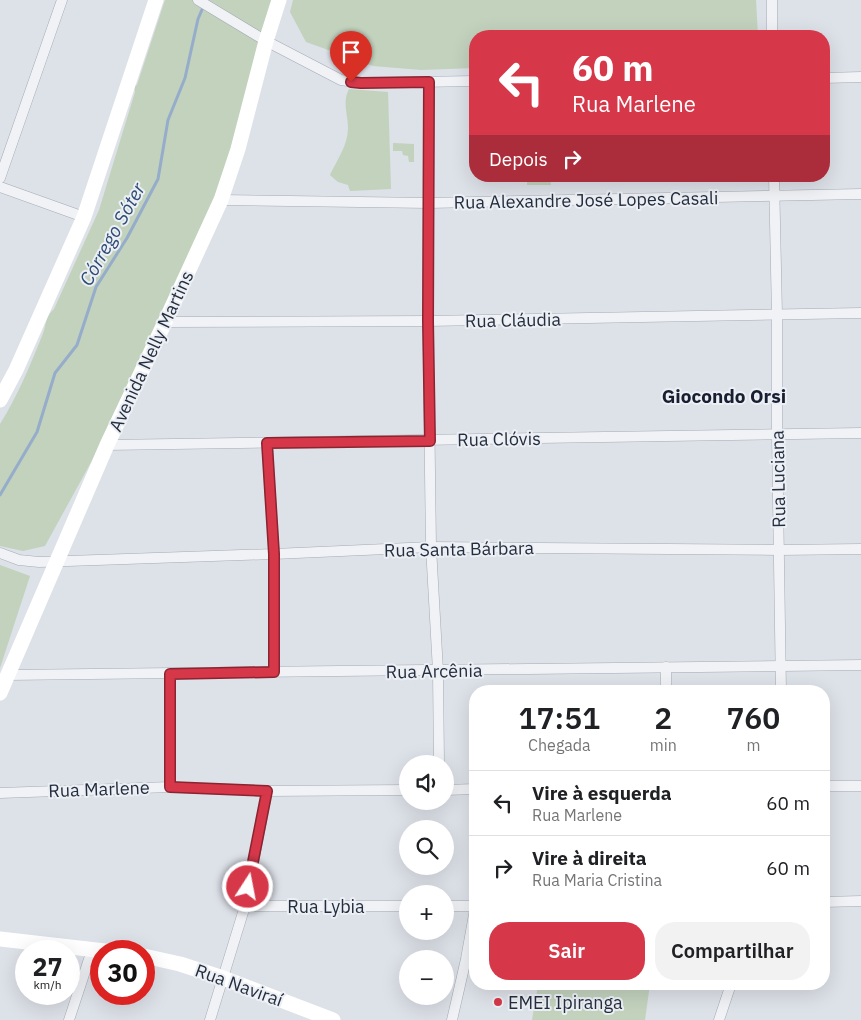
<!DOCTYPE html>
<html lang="pt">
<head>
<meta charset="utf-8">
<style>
  :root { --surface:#fff; --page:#f2f2f2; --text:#202124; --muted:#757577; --line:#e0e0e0; --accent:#d6384a }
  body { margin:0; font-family:"IBM Plex Sans",sans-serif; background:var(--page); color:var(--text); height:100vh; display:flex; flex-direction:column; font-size:19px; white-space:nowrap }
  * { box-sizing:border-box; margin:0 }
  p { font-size:16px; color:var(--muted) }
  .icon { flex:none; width:28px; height:28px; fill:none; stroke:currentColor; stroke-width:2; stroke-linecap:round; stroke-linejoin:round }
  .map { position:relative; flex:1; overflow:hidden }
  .sheet { position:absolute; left:469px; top:685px; width:361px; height:305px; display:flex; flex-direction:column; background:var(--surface); border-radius:20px; box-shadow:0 5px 20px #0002 }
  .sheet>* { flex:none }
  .banner { position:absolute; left:469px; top:30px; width:361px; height:152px; border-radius:20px; box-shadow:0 5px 20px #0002; background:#d6384a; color:#fff; overflow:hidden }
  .buttons { position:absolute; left:399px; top:755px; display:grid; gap:10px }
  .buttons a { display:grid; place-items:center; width:55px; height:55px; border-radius:50%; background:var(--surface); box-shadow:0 5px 20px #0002; font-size:25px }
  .speed { position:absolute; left:15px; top:940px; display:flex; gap:10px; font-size:25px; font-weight:700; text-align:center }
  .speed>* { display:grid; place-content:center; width:65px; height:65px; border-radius:50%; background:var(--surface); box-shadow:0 5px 20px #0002; line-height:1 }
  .speed small { font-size:12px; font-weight:400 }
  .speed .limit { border:8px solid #d22; background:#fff; color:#111 }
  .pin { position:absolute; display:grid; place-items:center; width:42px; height:42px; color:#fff; margin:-51px -21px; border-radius:50% 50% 50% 0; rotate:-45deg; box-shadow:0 0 5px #0007 }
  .pin .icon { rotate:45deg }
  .me { position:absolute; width:55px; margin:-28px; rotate:11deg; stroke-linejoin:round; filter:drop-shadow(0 0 4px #0008) }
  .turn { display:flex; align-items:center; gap:18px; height:105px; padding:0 20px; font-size:22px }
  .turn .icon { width:65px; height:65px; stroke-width:2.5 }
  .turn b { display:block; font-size:35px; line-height:42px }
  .then { display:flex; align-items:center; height:48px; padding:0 20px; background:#0003; gap:10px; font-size:19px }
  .eta { display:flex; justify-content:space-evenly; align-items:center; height:85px; text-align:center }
  .eta b { font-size:30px; font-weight:600; line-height:35px }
  .action { display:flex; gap:10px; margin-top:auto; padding:10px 20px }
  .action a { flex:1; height:58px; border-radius:20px; background:var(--accent); color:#fff; font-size:20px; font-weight:600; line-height:58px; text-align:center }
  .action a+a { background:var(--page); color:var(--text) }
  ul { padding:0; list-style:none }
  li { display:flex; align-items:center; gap:15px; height:65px; padding:0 20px; border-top:1px solid var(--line) }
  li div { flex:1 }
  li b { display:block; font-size:19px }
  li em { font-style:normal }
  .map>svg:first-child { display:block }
  .green { fill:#c2d2bd }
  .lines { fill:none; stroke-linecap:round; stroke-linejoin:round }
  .stream { stroke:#95adca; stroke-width:3 }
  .street-casing { stroke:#a6abb5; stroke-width:11 }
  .street { stroke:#f0f2f6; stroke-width:10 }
  .secondary { stroke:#fff; stroke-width:15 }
  .route-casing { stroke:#8b2430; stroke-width:12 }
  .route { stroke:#d6384a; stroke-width:9 }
  .poi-dot { fill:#d6384a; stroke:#ecf0f5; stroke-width:2 }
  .labels { text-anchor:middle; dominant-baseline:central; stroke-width:4; stroke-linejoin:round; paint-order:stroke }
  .street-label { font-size:18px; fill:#252e3f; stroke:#ecf0f5 }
  .poi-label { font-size:18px; fill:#252e3f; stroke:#ecf0f5; text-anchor:start }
  .water-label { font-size:19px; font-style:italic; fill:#2d4b75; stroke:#ecf0f5 }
  .neighbourhood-label { font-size:19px; font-weight:bold; fill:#181f30; stroke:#ecf0f5 }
</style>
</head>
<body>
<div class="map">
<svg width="861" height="1020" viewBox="0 0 861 1020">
  <rect width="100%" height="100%" fill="#dde1e8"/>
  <g class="green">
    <path d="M165,0h108l-56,197 -116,247 -56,102 -22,5 -23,-5v-122c17,-27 30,-58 42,-88 5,-11 2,-18 12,-27l45,-99 36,-118 -1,-6 3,-1z"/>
    <polygon points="293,0 756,0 758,36 475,36 475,68 421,70 373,66 306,42 290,12"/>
    <path d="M349,89l39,3 3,97 -41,2 -2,-6 -10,-3 -8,-7c7,-15 18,-30 18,-47 0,-14 -6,-26 1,-39z"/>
    <polygon points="393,143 414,144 414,162 409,162 408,156 403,155 402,151 393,151"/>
    <polygon points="527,176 550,176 551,185 527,185"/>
    <polygon points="0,565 30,576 0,668"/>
    <polygon points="536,984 650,984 645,1020 532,1020 538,985"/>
  </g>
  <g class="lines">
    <polyline class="stream" points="0,495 37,432 55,373 77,345 96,287 127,238 158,179 168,120 185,78 198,19 204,5"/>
    <defs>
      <g id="street">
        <polyline points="198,0 266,41 341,80 361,83 475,81"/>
        <polyline points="772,0 772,36"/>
        <polyline points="824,78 861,77"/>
        <polyline points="429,82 428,321 431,547 438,671 439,764"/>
        <polyline points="774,176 777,315 777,433 781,691"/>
        <polyline points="0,178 62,0"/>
        <polyline points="0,187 84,217"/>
        <polyline points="221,200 429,203 861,194"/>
        <polyline points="165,322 428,321 861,313"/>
        <polyline points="267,443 274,554 274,672"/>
        <polyline points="107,445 861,433"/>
        <polyline points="0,553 19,560 39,562 274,554 431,547 780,550 861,549"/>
        <polyline points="666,667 666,691"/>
        <polyline points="170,674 170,787"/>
        <polyline points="8,675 861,665"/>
        <polyline points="824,786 861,786"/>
        <polyline points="445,790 475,789"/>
        <polyline points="0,793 170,787 267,791 408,790"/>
        <polyline points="824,902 861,901"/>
        <polyline points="245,906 408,906"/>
        <polyline points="445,906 475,906"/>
        <polyline points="69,1020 92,950"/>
        <polyline points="210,1020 245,906 267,791"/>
        <polyline points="452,1020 466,959 475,909"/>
        <polyline points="719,1020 731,984"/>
      </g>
    </defs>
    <use href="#street" class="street-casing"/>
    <use href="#street" class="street"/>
    <g class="secondary">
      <polyline points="0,400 16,370 84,217 156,0"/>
      <polyline points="0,693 107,445 165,322 221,200 238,149 266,41 279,0"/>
      <polyline points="0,939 105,951"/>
      <polyline points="144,956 180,964 223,978 333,1020"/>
    </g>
  </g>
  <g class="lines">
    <defs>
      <polyline id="route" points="248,887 267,791 170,787 170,674 274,672 274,554 267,443 430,441 428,321 429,82 361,83 351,82"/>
    </defs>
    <use href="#route" class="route-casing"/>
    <use href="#route" class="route"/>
  </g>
  <circle class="poi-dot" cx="498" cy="1002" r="5"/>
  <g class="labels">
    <g class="street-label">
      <text transform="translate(586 200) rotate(-1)">Rua Alexandre José Lopes Casali</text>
      <text transform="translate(513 320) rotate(-1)">Rua Cláudia</text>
      <text transform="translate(151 351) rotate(-65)">Avenida Nelly Martins</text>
      <text transform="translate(499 439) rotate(-1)">Rua Clóvis</text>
      <text transform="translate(778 479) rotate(-91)">Rua Luciana</text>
      <text transform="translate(459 549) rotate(-1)">Rua Santa Bárbara</text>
      <text transform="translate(434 671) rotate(-1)">Rua Arcênia</text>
      <text transform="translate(99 789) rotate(-2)">Rua Marlene</text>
      <text x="326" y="906">Rua Lybia</text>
      <text transform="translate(239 985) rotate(20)">Rua Naviraí</text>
    </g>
    <g class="poi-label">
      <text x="508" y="1002">EMEI Ipiranga</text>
    </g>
    <g class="water-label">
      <text transform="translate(112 234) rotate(-61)">Córrego Sóter</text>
    </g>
    <g class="neighbourhood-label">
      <text x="724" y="396">Giocondo Orsi</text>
    </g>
  </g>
</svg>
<div class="buttons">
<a><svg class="icon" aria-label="sound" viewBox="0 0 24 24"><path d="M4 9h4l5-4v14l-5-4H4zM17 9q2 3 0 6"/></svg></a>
<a><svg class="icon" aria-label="search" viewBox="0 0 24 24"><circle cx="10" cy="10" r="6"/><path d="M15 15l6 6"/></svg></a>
<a>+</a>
<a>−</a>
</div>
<div class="speed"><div>27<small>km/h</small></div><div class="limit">30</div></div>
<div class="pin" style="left:351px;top:82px;background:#d93025"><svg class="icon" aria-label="arrive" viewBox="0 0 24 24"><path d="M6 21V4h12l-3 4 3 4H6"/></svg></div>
<svg class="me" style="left:248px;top:887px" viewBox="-20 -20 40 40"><circle r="17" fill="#d6384a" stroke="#fff" stroke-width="3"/><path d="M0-11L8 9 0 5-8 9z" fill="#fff"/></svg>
<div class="banner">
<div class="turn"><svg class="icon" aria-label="left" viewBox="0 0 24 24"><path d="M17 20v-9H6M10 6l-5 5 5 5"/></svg><div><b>60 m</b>Rua Marlene</div></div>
<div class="then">Depois<svg class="icon" aria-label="right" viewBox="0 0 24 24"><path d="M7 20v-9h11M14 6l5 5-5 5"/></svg></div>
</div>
<section class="sheet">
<div class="eta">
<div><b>17:51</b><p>Chegada</p></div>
<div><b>2</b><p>min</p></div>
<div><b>760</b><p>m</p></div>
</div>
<ul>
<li><svg class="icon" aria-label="left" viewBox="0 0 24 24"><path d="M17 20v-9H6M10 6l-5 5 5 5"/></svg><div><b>Vire à esquerda</b><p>Rua Marlene</p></div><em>60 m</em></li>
<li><svg class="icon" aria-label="right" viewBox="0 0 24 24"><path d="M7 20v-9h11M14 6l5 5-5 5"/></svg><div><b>Vire à direita</b><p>Rua Maria Cristina</p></div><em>60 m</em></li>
</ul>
<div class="action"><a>Sair</a><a>Compartilhar</a></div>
</section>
</div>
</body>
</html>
